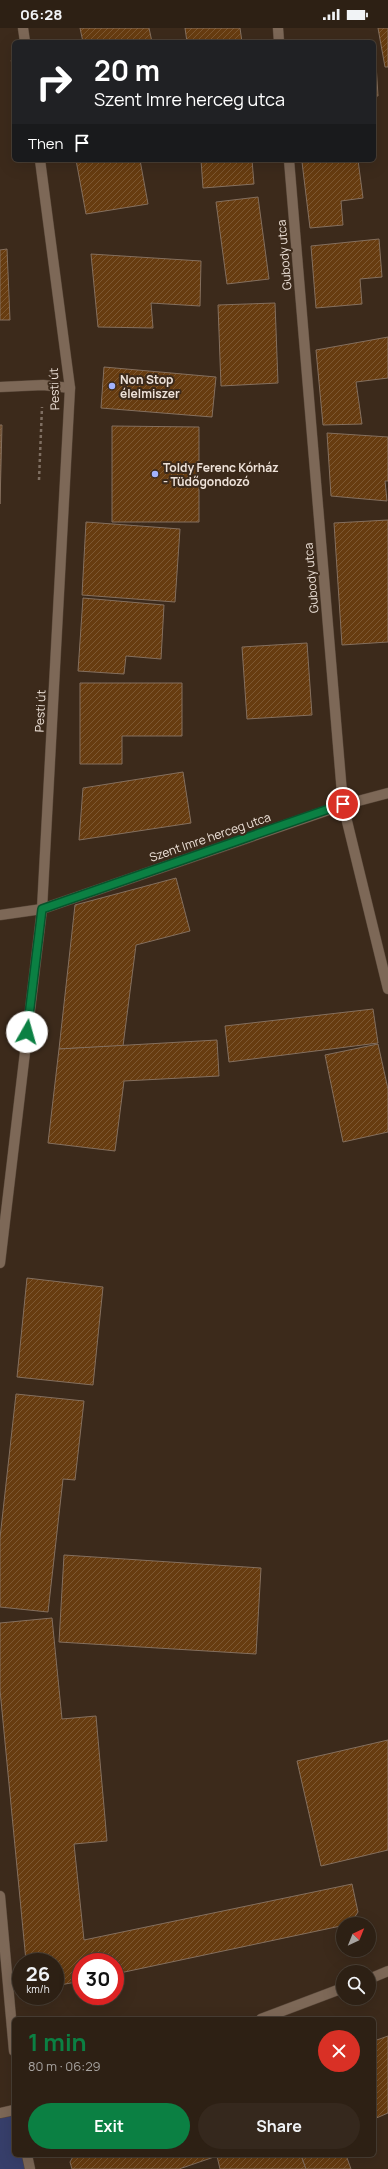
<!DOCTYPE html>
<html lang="en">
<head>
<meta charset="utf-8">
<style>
  :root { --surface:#2d2014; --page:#35281d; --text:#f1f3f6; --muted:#a7a3a0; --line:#483e34; --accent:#0b8043 }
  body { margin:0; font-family:Manrope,sans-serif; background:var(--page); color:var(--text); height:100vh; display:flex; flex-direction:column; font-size:15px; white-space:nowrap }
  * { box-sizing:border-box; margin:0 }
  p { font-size:13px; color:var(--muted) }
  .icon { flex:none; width:22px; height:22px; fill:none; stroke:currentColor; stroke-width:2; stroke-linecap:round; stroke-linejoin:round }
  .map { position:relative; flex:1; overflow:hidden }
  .drawer { position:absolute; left:12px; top:1989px; width:364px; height:140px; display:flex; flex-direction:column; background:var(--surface); border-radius:6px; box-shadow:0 4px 16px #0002,0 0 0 1px var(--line) }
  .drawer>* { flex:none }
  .hud { position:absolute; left:12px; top:12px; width:364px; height:122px; border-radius:6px; box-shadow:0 4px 16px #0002,0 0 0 1px var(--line); background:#202124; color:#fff; overflow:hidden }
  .needle { width:26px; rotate:43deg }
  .fabs { position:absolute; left:336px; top:1889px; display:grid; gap:8px }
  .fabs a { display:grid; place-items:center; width:40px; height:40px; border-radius:50%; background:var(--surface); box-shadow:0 4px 16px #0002,0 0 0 1px var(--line); font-size:20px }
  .speed { position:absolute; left:12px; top:1925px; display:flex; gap:8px; font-size:20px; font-weight:700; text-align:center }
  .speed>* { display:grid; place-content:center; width:52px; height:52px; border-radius:50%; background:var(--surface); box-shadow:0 4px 16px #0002,0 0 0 1px var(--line); line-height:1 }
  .speed small { font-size:10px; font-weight:400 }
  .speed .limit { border:6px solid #d22; background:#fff; color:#111 }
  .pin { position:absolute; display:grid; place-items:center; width:34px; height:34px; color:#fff; margin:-17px; border:2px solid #fff; border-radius:50%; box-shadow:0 1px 4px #0007 }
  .me { position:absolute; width:44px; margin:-22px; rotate:7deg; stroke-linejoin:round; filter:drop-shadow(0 0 3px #0008) }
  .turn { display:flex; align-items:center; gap:14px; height:84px; padding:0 16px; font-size:18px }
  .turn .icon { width:52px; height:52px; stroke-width:2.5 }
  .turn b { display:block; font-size:28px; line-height:34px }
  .then { display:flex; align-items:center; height:38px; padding:0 16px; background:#0003; gap:8px; font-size:15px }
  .round { display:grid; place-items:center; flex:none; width:42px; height:42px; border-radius:21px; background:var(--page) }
  .head { display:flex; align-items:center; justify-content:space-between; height:68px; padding:0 16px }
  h1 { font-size:24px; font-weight:700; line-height:30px; color:var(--accent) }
  .action { display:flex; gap:8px; margin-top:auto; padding:8px 16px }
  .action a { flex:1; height:46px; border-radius:24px; background:var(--accent); color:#fff; font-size:16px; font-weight:700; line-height:46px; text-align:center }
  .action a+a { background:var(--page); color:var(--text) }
  .status { display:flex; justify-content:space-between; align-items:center; height:28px; padding:0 20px; background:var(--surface); direction:ltr }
  .status svg { height:11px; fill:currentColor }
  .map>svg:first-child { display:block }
  .green { fill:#373f6b }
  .building { fill:url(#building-hatch); stroke:#846f5e }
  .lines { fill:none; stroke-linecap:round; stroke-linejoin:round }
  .street-casing { stroke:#584739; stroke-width:11 }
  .path { stroke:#7f6f62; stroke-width:2.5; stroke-dasharray:3 3; stroke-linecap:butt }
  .street { stroke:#7d6857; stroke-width:10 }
  .route-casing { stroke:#07532c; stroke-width:10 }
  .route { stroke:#0b8043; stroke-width:7 }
  .poi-dot { fill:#a2b2fd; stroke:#3c2a1b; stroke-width:1.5 }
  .labels { text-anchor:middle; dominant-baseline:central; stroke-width:4; stroke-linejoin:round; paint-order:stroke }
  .street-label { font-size:12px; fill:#eee2d9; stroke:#3c2a1b }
  .poi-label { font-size:12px; font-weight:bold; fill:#eee2d9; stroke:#3c2a1b; text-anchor:start }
</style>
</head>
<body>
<div class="status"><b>06:28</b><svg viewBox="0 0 49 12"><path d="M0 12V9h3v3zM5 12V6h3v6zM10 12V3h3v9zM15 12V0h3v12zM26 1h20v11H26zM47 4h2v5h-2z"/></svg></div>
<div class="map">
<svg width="388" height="2141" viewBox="0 0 388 2141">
  <defs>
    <pattern id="building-hatch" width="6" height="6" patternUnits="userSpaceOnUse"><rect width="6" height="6" fill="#673c10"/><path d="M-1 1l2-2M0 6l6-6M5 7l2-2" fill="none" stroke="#7d5832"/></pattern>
  </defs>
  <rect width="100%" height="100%" fill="#3c2a1b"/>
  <polygon class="green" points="14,2082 14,2127 27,2127 30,2141 0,2141 0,2085"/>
  <g class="building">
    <polygon points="80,0 149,0 152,14 83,14"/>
    <polygon points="185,0 240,0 242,14 187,14"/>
    <polygon points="378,0 388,0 388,39 385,39"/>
    <polygon points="374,36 376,36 378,68 374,68"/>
    <polygon points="76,132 140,132 148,176 86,186"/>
    <polygon points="201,132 252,132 254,156 203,160"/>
    <polygon points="323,132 358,132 363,170 341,173 343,197 310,200 302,134"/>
    <polygon points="258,169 269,251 227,256 216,174"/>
    <polygon points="379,211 382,249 360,251 362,276 316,280 311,218"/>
    <polygon points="7,221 10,292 0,292 0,222"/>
    <polygon points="91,226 201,233 200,278 151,275 153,300 98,299"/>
    <polygon points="275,275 278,355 221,358 218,277"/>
    <polygon points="388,309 388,350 356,354 362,396 323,397 316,322"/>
    <polygon points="104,339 216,349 212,389 101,380"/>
    <polygon points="0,397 2,397 0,476"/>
    <polygon points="112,398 199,399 199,494 112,494"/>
    <polygon points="327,405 388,409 388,453 385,453 387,473 331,468"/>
    <polygon points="388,492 388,614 342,617 334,495"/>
    <polygon points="86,494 180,501 175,574 82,567"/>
    <polygon points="83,570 164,577 161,631 126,628 124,646 78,643"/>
    <polygon points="307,615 312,687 247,691 242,619"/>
    <polygon points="80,655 182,655 182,708 122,708 122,736 80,736"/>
    <polygon points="183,744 191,795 79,812 83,760"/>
    <polygon points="176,850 190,903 136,917 123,1018 59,1021 75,877"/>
    <polygon points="373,981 378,1015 229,1034 225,998"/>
    <polygon points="217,1012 219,1048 124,1053 115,1123 48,1115 59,1021"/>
    <polygon points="378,1016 388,1061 388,1104 343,1114 325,1027"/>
    <polygon points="27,1250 103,1259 93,1357 17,1349"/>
    <polygon points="16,1366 84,1373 75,1452 63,1451 48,1584 0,1579 0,1510"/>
    <polygon points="64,1527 261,1540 256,1626 59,1614"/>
    <polygon points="52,1590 62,1691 96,1688 107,1813 74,1816 84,1912 352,1856 358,1884 350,1896 115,1946 115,1934 81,1934 81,1953 55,1958 55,1934 26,1933 0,1662 0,1595"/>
    <polygon points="388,1712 388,1822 321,1838 297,1733"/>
    <polygon points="388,2008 388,2085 374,2091 374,2013"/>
    <polygon points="74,2127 301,2127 306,2141 220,2141 217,2128 179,2141 72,2141 70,2134"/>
    <polygon points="301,2127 346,2127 351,2141 306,2141"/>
  </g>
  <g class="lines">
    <defs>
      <g id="street">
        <polyline points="23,0 25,14"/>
        <polyline points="278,0 279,14"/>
        <polyline points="289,132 343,777 388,961"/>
        <polyline points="0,359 43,357 70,360"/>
        <polyline points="0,887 42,881 343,777 388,765"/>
        <polyline points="0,1235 42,881 70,360 40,132"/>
        <polyline points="0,1868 14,2023"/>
        <polyline points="369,1951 388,1943"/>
        <polyline points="261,1991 343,1960"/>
        <polyline points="0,2085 14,2082"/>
        <polyline points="27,2127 30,2141"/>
      </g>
    </defs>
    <use href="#street" class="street-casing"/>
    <g class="path">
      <polyline points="12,32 14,52"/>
      <polyline points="39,452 42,379"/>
    </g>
    <use href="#street" class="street"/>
  </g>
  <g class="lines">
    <defs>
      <polyline id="route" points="27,1004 42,881 343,776"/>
    </defs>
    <use href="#route" class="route-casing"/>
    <use href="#route" class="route"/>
  </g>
  <g class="poi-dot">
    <circle cx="112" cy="358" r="4"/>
    <circle cx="155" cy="446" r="4"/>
  </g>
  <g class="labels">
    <g class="street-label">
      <text transform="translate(284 227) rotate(-95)">Gubody utca</text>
      <text transform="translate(54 361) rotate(-92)">Pesti út</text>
      <text transform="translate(311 550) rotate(-95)">Gubody utca</text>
      <text transform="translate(40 683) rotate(-87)">Pesti út</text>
      <text transform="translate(210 809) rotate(-19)">Szent Imre herceg utca</text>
    </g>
    <g class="poi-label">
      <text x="120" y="351">Non Stop<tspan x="120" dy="14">élelmiszer</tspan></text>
      <text x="163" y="439">Toldy Ferenc Kórház<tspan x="163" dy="14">- Tüdőgondozó</tspan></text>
    </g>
  </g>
</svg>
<div class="fabs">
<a><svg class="needle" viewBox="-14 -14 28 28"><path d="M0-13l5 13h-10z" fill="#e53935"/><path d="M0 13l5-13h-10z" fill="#a7a3a0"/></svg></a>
<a><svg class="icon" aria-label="search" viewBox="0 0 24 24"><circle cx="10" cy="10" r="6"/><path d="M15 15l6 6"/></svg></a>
</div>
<div class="speed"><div>26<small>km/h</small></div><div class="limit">30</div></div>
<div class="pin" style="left:343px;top:776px;background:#d93025"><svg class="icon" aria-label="arrive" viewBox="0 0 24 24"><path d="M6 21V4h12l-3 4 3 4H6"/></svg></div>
<svg class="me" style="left:27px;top:1004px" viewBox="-20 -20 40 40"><circle r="19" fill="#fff"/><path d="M0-13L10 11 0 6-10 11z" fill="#0b8043"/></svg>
<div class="hud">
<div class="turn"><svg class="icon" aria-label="right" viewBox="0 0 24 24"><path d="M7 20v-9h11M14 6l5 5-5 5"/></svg><div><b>20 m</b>Szent Imre herceg utca</div></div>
<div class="then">Then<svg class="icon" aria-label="arrive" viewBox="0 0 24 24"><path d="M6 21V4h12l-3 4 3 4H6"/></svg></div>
</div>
<section class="drawer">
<div class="head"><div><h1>1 min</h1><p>80 m · 06:29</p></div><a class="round" style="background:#d93025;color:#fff"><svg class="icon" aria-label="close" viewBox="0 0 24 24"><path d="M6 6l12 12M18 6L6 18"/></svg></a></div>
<div class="action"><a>Exit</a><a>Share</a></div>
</section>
</div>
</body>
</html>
